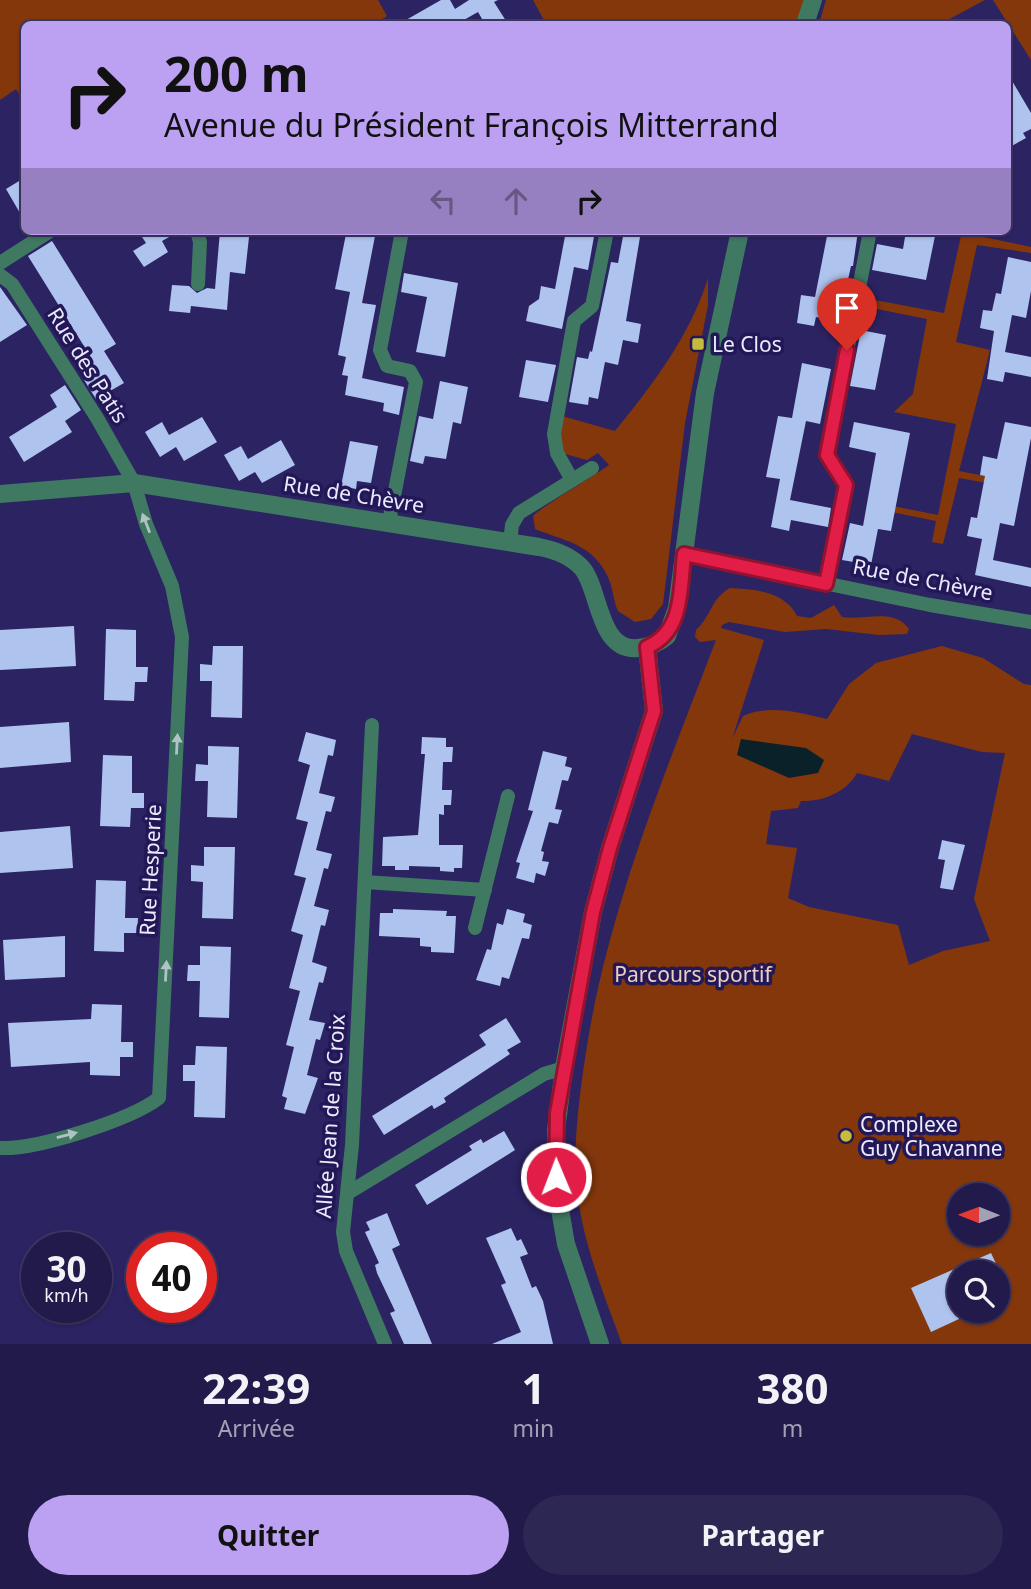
<!DOCTYPE html>
<html lang="fr">
<head>
<meta charset="utf-8">
<style>
  :root { --surface:#211a4a; --page:#2d2754; --text:#f1f3f6; --muted:#a2a1b5; --line:#3e3862; --accent:#bca0f2 }
  body { margin:0; font-family:"Noto Sans",sans-serif; background:var(--page); color:var(--text); height:100vh; display:flex; flex-direction:column; font-size:26px; white-space:nowrap }
  * { box-sizing:border-box; margin:0 }
  p { font-size:23px; color:var(--muted) }
  .icon { flex:none; width:38px; height:38px; fill:none; stroke:currentColor; stroke-width:2; stroke-linecap:round; stroke-linejoin:round }
  .map { position:relative; height:1344px; overflow:hidden }
  .sheet { display:flex; flex-direction:column; background:var(--surface); flex:1 }
  .sheet>* { flex:none }
  .banner { position:absolute; left:21px; top:21px; width:990px; height:214px; border-radius:10px; box-shadow:0 2px 5px #0004,0 0 0 2px var(--line); background:#bca0f2; color:#111; overflow:hidden }
  .needle { width:46px; rotate:271deg }
  .buttons { position:absolute; left:947px; top:1183px; display:grid; gap:14px }
  .buttons a { display:grid; place-items:center; width:63px; height:63px; border-radius:50%; background:var(--surface); box-shadow:0 2px 5px #0004,0 0 0 2px var(--line); font-size:35px }
  .speed { position:absolute; left:21px; top:1232px; display:flex; gap:14px; font-size:35px; font-weight:700; text-align:center }
  .speed>* { display:grid; place-content:center; width:91px; height:91px; border-radius:50%; background:var(--surface); box-shadow:0 2px 5px #0004,0 0 0 2px var(--line); line-height:1 }
  .speed small { font-size:18px; font-weight:400 }
  .speed .limit { border:10px solid #d22; background:#fff; color:#111 }
  .pin { position:absolute; display:grid; place-items:center; width:60px; height:60px; color:#fff; margin:-72px -30px; border-radius:50% 50% 50% 0; rotate:-45deg; box-shadow:0 0 7px #0007 }
  .pin .icon { rotate:45deg }
  .me { position:absolute; width:77px; margin:-38px; rotate:359deg; stroke-linejoin:round; filter:drop-shadow(0 0 5px #0008) }
  .turn { display:flex; align-items:center; gap:24px; height:147px; padding:0 28px; font-size:32px }
  .turn .icon { width:91px; height:91px; stroke-width:2.5 }
  .turn b { display:block; font-size:49px; line-height:60px }
  .lanes { display:flex; align-items:center; height:66px; padding:0 28px; background:#0003; justify-content:center; gap:35px; direction:ltr }
  .lanes .off { opacity:.35 }
  .eta { display:flex; justify-content:space-evenly; align-items:center; height:119px; text-align:center }
  .eta b { font-size:42px; font-weight:700; line-height:49px }
  .primary-button { display:flex; gap:14px; margin-top:auto; padding:14px 28px }
  .primary-button a { flex:1; height:80px; border-radius:42px; background:var(--accent); color:#111; font-size:28px; font-weight:700; line-height:80px; text-align:center }
  .primary-button a+a { background:var(--page); color:var(--text) }
  .map>svg:first-child { display:block }
  .green { fill:#85370c; fill-rule:evenodd }
  .water { fill:#0a2129 }
  .building { fill:#aec3ee }
  .lines { fill:none; stroke-linecap:round; stroke-linejoin:round }
  .minor { stroke:#3f7961; stroke-width:14 }
  .tertiary { stroke:#3f7961; stroke-width:18 }
  .oneway { fill:#afc3c5 }
  .route-casing { stroke:#92132f; stroke-width:18 }
  .route { stroke:#e11d48; stroke-width:12 }
  .poi-dot { fill:#c6bc3c; stroke:#231857; stroke-width:2.5 }
  .labels { text-anchor:middle; dominant-baseline:central; stroke-width:7; stroke-linejoin:round; paint-order:stroke }
  .poi-label { font-size:21px; fill:#ebebfb; stroke:#231857; text-anchor:start }
  .street-label { font-size:21px; fill:#ebebfb; stroke:#231857 }
  .park-label { font-size:21px; fill:#edcfc2; stroke:#231857 }
</style>
</head>
<body>
<div class="map">
<svg width="1031" height="1344" viewBox="0 0 1031 1344">
  <rect width="100%" height="100%" fill="#2c2363"/>
  <g class="green">
    <polygon points="0,0 378,0 387,16 374,24 24,24 24,102 16,89 0,100"/>
    <polygon points="533,0 813,0 805,24 686,24 683,21 677,24 546,24"/>
    <polygon points="826,0 985,0 940,24 819,24"/>
    <polygon points="993,0 1031,0 1031,60"/>
    <polygon points="962,231 987,231 984,237 1031,247 1031,253 977,245 956,342 990,350 959,471 1022,483 1021,489 959,478 943,544 932,542 936,521 867,507 868,501 938,515 956,424 894,412 913,394 927,319 862,306 864,298 944,313"/>
    <path d="M708,278v27l-23,118 -22,181 -12,15 -16,3 -17,-11c-5,-11 -5,-25 -11,-36 -16,-32 -43,-34 -72,-46l-2,-13c4,-6 64,-42 76,-51l-11,-12 -11,7 -22,-6 -5,-8 2,-30 53,15c37,-45 76,-97 93,-153z"/>
    <path d="M730,588c25,1 55,4 67,28l14,2 23,-13 8,12c22,4 52,-10 67,12l-2,5 -28,1 -53,-6 -41,3 -56,-10 -7,3 -1,3 43,12 -32,99 11,-23c27,-12 57,-3 84,3l22,-35 27,-21 66,-17 41,12 41,26 7,1v659h-409c-18,-49 -39,-101 -45,-153 -4,-44 1,-83 7,-126 21,-149 79,-286 132,-425l-16,2 -5,-5 1,-7c15,-13 15,-32 34,-42zM912,734l70,18 23,1 -31,146 16,42 -47,10 -34,14 -11,-40 -89,-18 -21,-9 9,-50 -31,-4 5,-33 27,-3 3,-7c21,1 46,-9 56,-28l32,8zM959,1195h39v39h-39zM959,1272h39v39h-39z"/>
  </g>
  <polygon class="water" points="741,739 806,748 824,760 818,773 789,778 737,755"/>
  <g class="building">
    <polygon points="441,0 450,0 455,9 469,0 498,0 494,2 508,24 485,24 478,12 462,21 464,24 399,24"/>
    <polygon points="1008,74 1031,113 1031,129 1023,133 1026,138 1008,148"/>
    <polygon points="24,178 24,220 6,189"/>
    <polygon points="138,231 180,231 162,241 168,252 144,267 133,251 146,243"/>
    <polygon points="220,231 235,231 235,235 249,237 245,274 230,272 227,310 191,306 190,313 169,311 172,285 189,286 197,293 207,288 215,289"/>
    <polygon points="361,231 376,231 362,303 376,305 362,378 404,387 399,415 383,411 384,403 345,395 348,376 342,375 346,357 338,355 350,292 335,289 346,234 360,236"/>
    <polygon points="566,231 595,231 588,270 574,267 562,329 526,321 529,306 539,299 541,286 555,289"/>
    <polygon points="624,231 641,231 626,321 641,324 638,343 623,340 618,365 605,362 598,399 589,397 588,405 569,402 577,357 588,359 590,351 592,352 611,262 618,263"/>
    <polygon points="828,231 858,231 853,266 851,266 843,303 829,300 826,319 816,317 814,326 797,323 801,295 815,297"/>
    <polygon points="906,231 936,231 926,280 872,270 877,244 903,249"/>
    <polygon points="52,241 116,344 104,351 124,383 96,399 81,375 84,373 80,366 92,359 28,256"/>
    <polygon points="1008,257 1031,262 1031,291 1026,318 1012,315 1005,352 1031,357 1031,377 1005,372 1003,382 987,379 994,331 980,328 983,310 992,311 996,293 1001,294"/>
    <polygon points="404,273 458,283 445,357 416,352 427,297 401,292"/>
    <polygon points="0,287 27,325 0,342"/>
    <polygon points="861,330 886,335 875,390 850,386"/>
    <polygon points="526,360 556,365 548,402 519,397"/>
    <polygon points="802,363 831,369 820,424 806,421 790,500 831,508 828,527 791,520 789,531 771,527 780,479 766,477 778,416 792,418"/>
    <polygon points="440,381 468,387 461,424 453,422 446,459 425,456 423,464 410,461 419,416 433,419"/>
    <polygon points="65,385 81,410 65,421 72,432 24,462 9,437 57,407 50,395"/>
    <polygon points="202,417 217,442 184,461 176,447 160,457 145,432 162,422 169,435"/>
    <polygon points="854,422 910,433 891,531 878,529 871,565 842,560 850,523 863,526 876,453 849,447"/>
    <polygon points="1005,422 1031,427 1031,438 1014,526 1000,523 993,560 1031,568 1031,587 975,575 982,539 967,536 971,517 977,518 985,476 980,475 983,456 997,459"/>
    <polygon points="281,440 295,465 262,483 255,472 239,481 224,455 241,446 248,459"/>
    <polygon points="350,441 378,446 371,483 357,481 356,489 341,486"/>
    <polygon points="74,626 76,666 0,670 0,630"/>
    <polygon points="106,629 136,630 136,667 148,667 147,682 135,682 134,701 104,700"/>
    <polygon points="213,646 243,646 242,718 211,717 212,681 200,681 200,664 212,665"/>
    <polygon points="69,722 71,762 0,768 0,727"/>
    <polygon points="306,732 336,740 333,756 328,755 319,793 335,797 331,812 326,811 316,850 332,854 328,869 324,868 314,906 329,910 325,926 321,925 312,962 327,967 323,983 319,982 309,1020 325,1023 320,1040 316,1039 307,1075 318,1078 305,1114 284,1109 287,1098 282,1096 294,1047 286,1045 300,991 289,988 303,935 291,931 306,878 294,875 308,822 296,819 310,765 298,761"/>
    <polygon points="422,737 446,738 446,747 453,747 452,762 443,762 442,790 452,790 451,805 444,805 444,815 439,814 439,845 463,845 462,868 454,868 454,872 440,871 440,867 409,866 409,870 395,870 395,866 382,866 383,837 418,835 425,754 421,754"/>
    <polygon points="208,746 239,747 237,818 207,817 208,781 195,781 196,764 208,765"/>
    <polygon points="543,751 567,757 565,766 572,768 568,781 562,780 555,809 562,810 558,824 549,822 541,851 544,852 542,861 549,862 545,876 536,873 534,883 516,878 520,863 516,862 533,811 528,810"/>
    <polygon points="103,755 132,756 132,793 144,793 144,808 131,808 130,827 100,826"/>
    <polygon points="70,826 73,868 0,873 0,832"/>
    <polygon points="942,840 965,845 953,890 940,888 945,860 938,859"/>
    <polygon points="204,847 235,847 233,919 202,918 203,882 191,881 191,865 204,866"/>
    <polygon points="96,880 126,881 125,918 138,918 137,933 124,933 124,952 94,951"/>
    <polygon points="393,909 447,911 446,916 456,916 454,953 431,952 431,947 420,946 420,938 379,936 380,913 393,913"/>
    <polygon points="507,909 525,914 523,922 532,925 529,939 522,938 509,979 502,977 500,986 476,980 487,949 491,950 497,923 503,925"/>
    <polygon points="65,936 65,977 5,980 3,940"/>
    <polygon points="200,946 231,947 229,1018 199,1017 200,981 187,981 188,965 200,965"/>
    <polygon points="92,1004 122,1005 121,1042 133,1042 133,1057 120,1057 120,1076 90,1075 90,1062 11,1067 8,1023 91,1019"/>
    <polygon points="506,1018 521,1042 507,1050 510,1054 444,1098 446,1102 434,1109 432,1105 384,1135 372,1116 486,1045 479,1035"/>
    <polygon points="196,1046 227,1047 225,1118 194,1117 195,1081 183,1081 183,1065 195,1065"/>
    <polygon points="504,1131 515,1150 427,1205 415,1185 472,1150 469,1146 481,1139 483,1143"/>
    <polygon points="387,1213 400,1245 392,1249 432,1344 404,1344 390,1313 395,1311 377,1273 375,1265 379,1263 365,1232 370,1230 366,1222"/>
    <polygon points="511,1228 517,1241 521,1239 528,1254 520,1257 532,1288 536,1286 543,1301 553,1344 492,1344 521,1332 501,1285 506,1283 486,1238"/>
    <polygon points="991,1253 1000,1272 959,1272 959,1319 931,1332 911,1288"/>
  </g>
  <g class="lines">
    <g class="minor">
      <polyline points="197,231 200,242 198,284"/>
      <polyline points="0,263 50,231"/>
      <path d="M0,275l12,9 85,134 37,65 12,41 26,62 10,51 -23,461c-29,22 -123,52 -159,50"/>
      <polyline points="572,480 557,453 554,434 574,321 592,306 607,231"/>
      <polyline points="389,522 416,382 410,371 387,366 380,350 402,231"/>
      <polyline points="510,542 512,525 519,513 592,468"/>
      <polyline points="684,554 930,605 1031,622"/>
      <polyline points="826,584 846,485 827,455 870,231"/>
      <polyline points="372,725 352,1145 343,1232 346,1251 385,1344"/>
      <polyline points="365,882 485,890"/>
      <polyline points="475,928 508,796"/>
      <polyline points="348,1193 544,1074 564,1068"/>
    </g>
    <g class="tertiary">
      <polyline points="805,24 813,0"/>
      <path d="M0,494l134,-11 405,64c16,3 32,9 43,21 18,21 16,84 56,80 11,-1 21,-5 29,-12l10,-28 28,-215 35,-162"/>
      <polyline points="600,1344 566,1244 558,1198 556,1130 564,1068 593,912 610,848 654,711 647,647"/>
    </g>
  </g>
  <defs><path id="oneway-solid" d="M-6-.8H1V-3.2L6.5 0L1 3.2V.8H-6Z" transform="scale(1.75)"/></defs>
  <g class="oneway">
    <use href="#oneway-solid" transform="translate(146 523) rotate(-111)"/>
    <use href="#oneway-solid" transform="translate(177 744) rotate(-87)"/>
    <use href="#oneway-solid" transform="translate(166 971) rotate(-87)"/>
    <use href="#oneway-solid" transform="translate(67 1135) rotate(-14)"/>
  </g>
  <g class="lines">
    <defs>
      <path id="route" d="M556,1177l1,-64 36,-201 17,-64 44,-137 -7,-64c37,-15 33,-59 37,-93l142,30 20,-99 -19,-30 20,-105"/>
    </defs>
    <use href="#route" class="route-casing"/>
    <use href="#route" class="route"/>
  </g>
  <g class="poi-dot">
    <rect x="691" y="337" width="14" height="14" rx="3.5"/>
    <circle cx="846" cy="1136" r="7"/>
  </g>
  <g class="labels">
    <g class="poi-label">
      <text x="712" y="344">Le Clos</text>
      <text x="860" y="1124">Complexe<tspan x="860" dy="24">Guy Chavanne</tspan></text>
    </g>
    <g class="street-label">
      <text transform="translate(88 365) rotate(58)">Rue des Patis</text>
      <text transform="translate(354 494) rotate(9)">Rue de Chèvre</text>
      <text transform="translate(923 579) rotate(11)">Rue de Chèvre</text>
      <text transform="translate(150 870) rotate(-87)">Rue Hesperie</text>
      <text transform="translate(330 1116) rotate(-86)">Allée Jean de la Croix</text>
    </g>
    <g class="park-label">
      <text x="693" y="974">Parcours sportif</text>
    </g>
  </g>
</svg>
<div class="buttons">
<a><svg class="needle" viewBox="-14 -14 28 28"><path d="M0-13l5 13h-10z" fill="#e53935"/><path d="M0 13l5-13h-10z" fill="#a2a1b5"/></svg></a>
<a><svg class="icon" aria-label="search" viewBox="0 0 24 24"><circle cx="10" cy="10" r="6"/><path d="M15 15l6 6"/></svg></a>
</div>
<div class="speed"><div>30<small>km/h</small></div><div class="limit">40</div></div>
<div class="pin" style="left:847px;top:350px;background:#d93025"><svg class="icon" aria-label="arrive" viewBox="0 0 24 24"><path d="M6 21V4h12l-3 4 3 4H6"/></svg></div>
<svg class="me" style="left:556px;top:1177px" viewBox="-20 -20 40 40"><circle r="17" fill="#e11d48" stroke="#fff" stroke-width="3"/><path d="M0-11L8 9 0 5-8 9z" fill="#fff"/></svg>
<div class="banner">
<div class="turn"><svg class="icon" aria-label="right" viewBox="0 0 24 24"><path d="M7 20v-9h11M14 6l5 5-5 5"/></svg><div><b>200 m</b>Avenue du Président François Mitterrand</div></div>
<div class="lanes"><svg class="icon off" aria-label="left" viewBox="0 0 24 24"><path d="M17 20v-9H6M10 6l-5 5 5 5"/></svg><svg class="icon off" aria-label="ahead" viewBox="0 0 24 24"><path d="M12 20V5M6 11l6-6 6 6"/></svg><svg class="icon" aria-label="right" viewBox="0 0 24 24"><path d="M7 20v-9h11M14 6l5 5-5 5"/></svg></div>
</div>
</div>
<section class="sheet">
<div class="eta">
<div><b>22:39</b><p>Arrivée</p></div>
<div><b>1</b><p>min</p></div>
<div><b>380</b><p>m</p></div>
</div>
<div class="primary-button"><a>Quitter</a><a>Partager</a></div>
</section>
</body>
</html>
